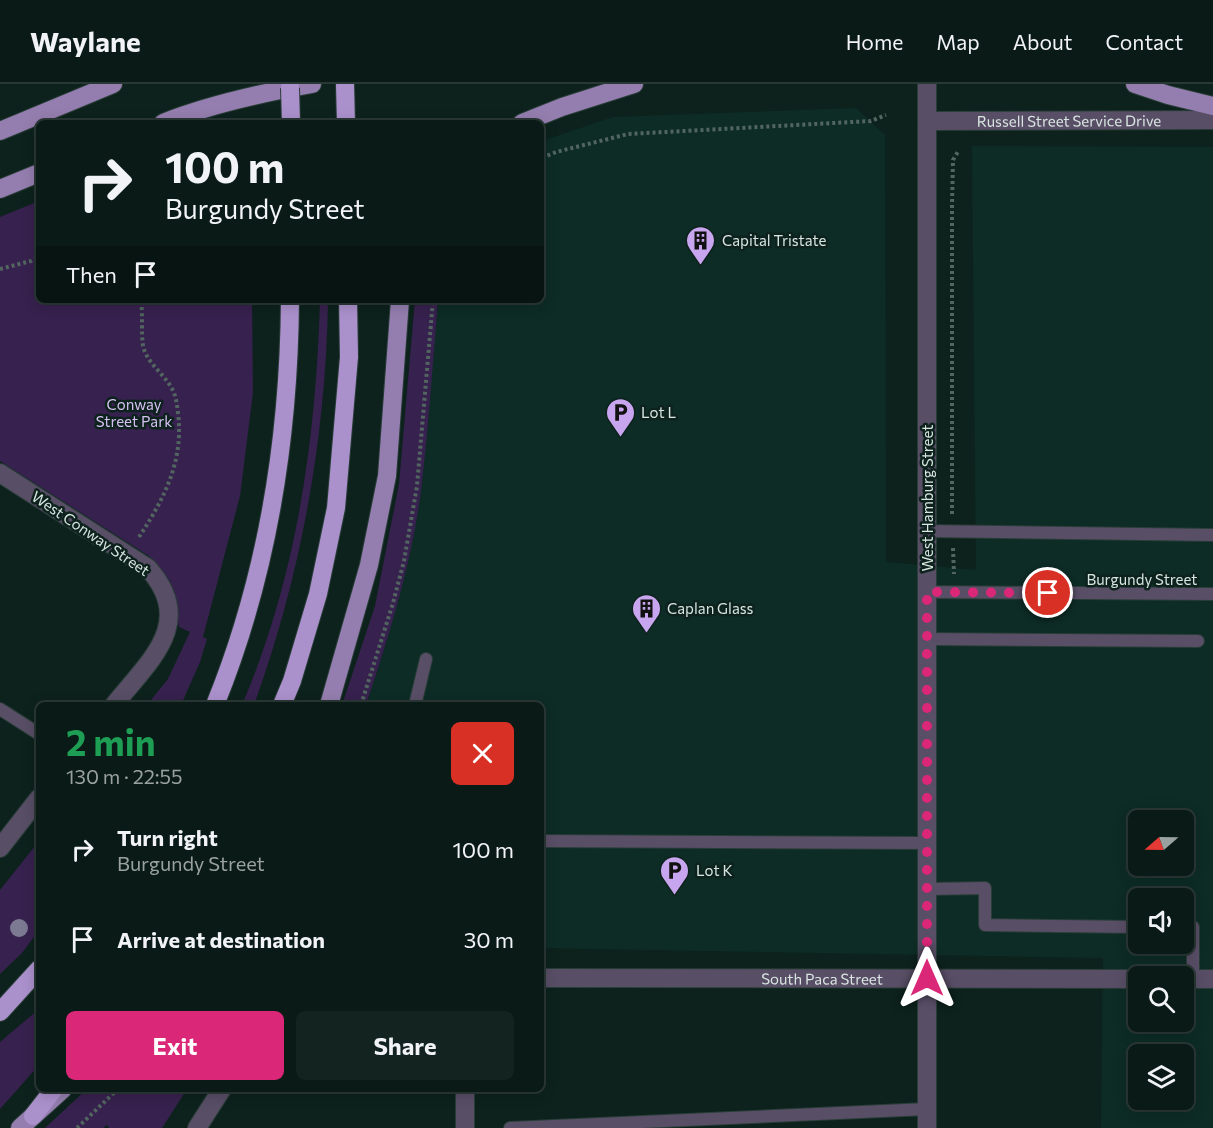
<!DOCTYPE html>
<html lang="en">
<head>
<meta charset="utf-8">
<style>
  :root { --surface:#0a1a16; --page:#13231f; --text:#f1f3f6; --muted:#99a1a1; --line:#2a3835; --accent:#db2777 }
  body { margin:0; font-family:Commissioner,sans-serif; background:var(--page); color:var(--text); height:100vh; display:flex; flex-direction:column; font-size:22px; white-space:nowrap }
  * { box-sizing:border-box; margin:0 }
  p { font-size:20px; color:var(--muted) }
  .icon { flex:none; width:33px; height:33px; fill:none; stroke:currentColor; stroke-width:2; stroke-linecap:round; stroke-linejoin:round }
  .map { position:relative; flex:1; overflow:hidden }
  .side { position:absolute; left:36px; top:618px; width:508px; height:390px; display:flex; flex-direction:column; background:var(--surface); border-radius:9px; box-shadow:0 3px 15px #0003,0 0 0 2px var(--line) }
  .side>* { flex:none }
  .top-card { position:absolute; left:36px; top:36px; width:508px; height:183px; border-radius:9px; box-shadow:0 3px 15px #0003,0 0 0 2px var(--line); background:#0a1a16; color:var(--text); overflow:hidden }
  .needle { width:39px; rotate:250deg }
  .buttons { position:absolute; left:1128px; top:726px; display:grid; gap:12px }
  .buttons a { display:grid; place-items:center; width:66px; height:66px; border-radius:9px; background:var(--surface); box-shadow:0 3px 15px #0003,0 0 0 2px var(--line); font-size:30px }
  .pin { position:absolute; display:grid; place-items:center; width:51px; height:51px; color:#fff; margin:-26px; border:3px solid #fff; border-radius:50%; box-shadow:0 2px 6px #0007 }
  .me { position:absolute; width:66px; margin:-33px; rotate:0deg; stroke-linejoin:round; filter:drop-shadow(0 0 4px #0008) }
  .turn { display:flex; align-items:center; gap:21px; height:126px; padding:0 30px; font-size:27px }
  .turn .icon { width:78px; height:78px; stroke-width:2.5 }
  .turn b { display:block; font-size:42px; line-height:51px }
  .then { display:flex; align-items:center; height:57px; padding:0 30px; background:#0003; gap:12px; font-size:22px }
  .round { display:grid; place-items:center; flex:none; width:63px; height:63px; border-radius:9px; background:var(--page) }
  .headline { display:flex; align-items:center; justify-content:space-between; height:102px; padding:0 30px }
  h1 { font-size:36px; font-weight:700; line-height:45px; color:#1e9e55 }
  .primary-button { display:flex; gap:12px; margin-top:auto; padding:12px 30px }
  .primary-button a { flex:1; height:69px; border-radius:9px; background:var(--accent); color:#fff; font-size:24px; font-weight:700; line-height:69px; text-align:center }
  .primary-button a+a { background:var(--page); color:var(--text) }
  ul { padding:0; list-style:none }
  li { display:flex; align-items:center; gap:18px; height:90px; padding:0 30px }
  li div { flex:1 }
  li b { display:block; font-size:22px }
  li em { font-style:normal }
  header { display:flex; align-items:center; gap:36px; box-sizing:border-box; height:84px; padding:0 30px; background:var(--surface); border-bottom:2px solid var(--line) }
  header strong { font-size:28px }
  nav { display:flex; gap:33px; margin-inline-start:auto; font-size:21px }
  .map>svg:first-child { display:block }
  .built { fill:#0d2c25; fill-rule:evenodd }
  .green { fill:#37214e }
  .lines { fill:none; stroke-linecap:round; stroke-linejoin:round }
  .lane-casing { stroke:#293d38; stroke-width:14 }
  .street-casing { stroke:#293d38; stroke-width:20 }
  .primary-casing { stroke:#293d38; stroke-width:20 }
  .highway-casing { stroke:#293d38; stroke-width:20 }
  .path { stroke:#526560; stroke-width:4; stroke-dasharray:3 3; stroke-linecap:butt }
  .lane { stroke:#584e66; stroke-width:12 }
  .street { stroke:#584e66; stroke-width:18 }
  .primary { stroke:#947eaf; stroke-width:18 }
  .highway { stroke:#ab91cc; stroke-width:18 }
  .highway-bridge-casing { stroke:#293d38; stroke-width:20; stroke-linecap:butt }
  .highway-bridge { stroke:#ab91cc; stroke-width:18 }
  .tree { fill:#7c7993 }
  .route { stroke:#db2777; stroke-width:10; stroke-dasharray:0 18 }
  .labels { text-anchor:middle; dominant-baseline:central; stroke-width:5; stroke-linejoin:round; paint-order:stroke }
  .street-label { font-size:15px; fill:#d8e5e1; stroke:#0d221d }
  .poi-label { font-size:15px; fill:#d8e5e1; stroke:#0d221d; text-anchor:start }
  .park-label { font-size:15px; fill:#d7c1f3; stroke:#0d221d }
</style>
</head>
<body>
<header>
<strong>Waylane</strong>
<nav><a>Home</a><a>Map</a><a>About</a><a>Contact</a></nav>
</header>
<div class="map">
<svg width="1213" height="1044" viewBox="0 0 1213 1044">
  <rect width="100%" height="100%" fill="#0d221d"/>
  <path class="built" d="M856,24l29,27 1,427 90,8 -4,-424 241,1v981h-112l2,-170 -561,-10v-243h-176l20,-61 36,-161 16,-183h104v-159l71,-24zM1138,736h46v46h-46zM1138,814h46v46h-46zM1138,892h46v46h-46zM1138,970h46v46h-46z"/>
  <g class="green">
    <polygon points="39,117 39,216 252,216 253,308 240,412 203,553 207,555 200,578 181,621 147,621 168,595 190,548 179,543 170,497 149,472 0,377 0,133"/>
    <path d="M320,216h8c-2,138 -27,275 -74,405h-12c55,-129 74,-266 78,-405z"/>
    <path d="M415,216h23c-5,61 -9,122 -16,183 -9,76 -32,150 -56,222h-24l33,-99 24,-122z"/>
    <polygon points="39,757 39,846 22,869 0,890 0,806"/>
    <polygon points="39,925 39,981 0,1025 0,958"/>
    <polygon points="87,1005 187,1005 162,1044 109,1044 107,1041 103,1044 45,1044"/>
  </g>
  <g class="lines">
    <defs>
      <g id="lane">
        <polyline points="927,447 1213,451"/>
        <polyline points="927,508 1213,510"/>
        <polyline points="927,555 1198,557"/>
        <polyline points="415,621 426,575"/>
        <polyline points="0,625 39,650"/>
        <polyline points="542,757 927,759"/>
        <polyline points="927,805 985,804 985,841 1138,843"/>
        <polyline points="1184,843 1193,843 1193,895"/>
        <polyline points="510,1044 927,1025"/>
      </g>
      <g id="street">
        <polyline points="927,0 927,1044"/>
        <path id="s1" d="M927,37l286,-1"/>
        <path d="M0,389l148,95c49,55 1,93 -34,137"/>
        <polyline points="0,764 39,714"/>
        <path id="s2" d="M542,894l596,1"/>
        <polyline points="1184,895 1213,895"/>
        <polyline points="465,1005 465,1044"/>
        <polyline points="197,1044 222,1005"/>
      </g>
      <g id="primary">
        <polyline points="1135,0 1168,11 1213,22"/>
        <path d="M163,39c48,-19 99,-30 149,-39"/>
        <polyline points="522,39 562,23 634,0"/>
        <polyline points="0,47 113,0"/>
        <polyline points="0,105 39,89"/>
        <polyline points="329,621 369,481 387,392 400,216"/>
        <polyline points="20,1044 63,1005"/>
      </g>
      <g id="highway">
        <polyline points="345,0 346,39"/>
        <path d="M215,621c52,-128 74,-268 75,-405"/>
        <polyline points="282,621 292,597 318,510 336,424 349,273 348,216"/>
        <polyline points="0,928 39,885"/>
        <polyline points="33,1032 54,1005"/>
      </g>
    </defs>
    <use href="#lane" class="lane-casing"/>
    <use href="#street" class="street-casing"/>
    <use href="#primary" class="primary-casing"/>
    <use href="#highway" class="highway-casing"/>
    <g class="path">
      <polyline points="542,74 556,68 628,50 871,37 886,31"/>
      <polyline points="0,185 31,177 39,172"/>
      <polyline points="952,430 952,122 953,76 959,66"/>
      <path d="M139,453c25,-38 45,-76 39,-124 -1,-9 -2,-18 -7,-26 -8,-14 -24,-24 -28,-41 -2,-11 0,-33 -2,-46"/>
      <polyline points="953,464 954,490"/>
      <polyline points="361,621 393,519 404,477 417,402 433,216"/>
      <polyline points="77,1044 118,1005"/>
    </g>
    <use href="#lane" class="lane"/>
    <use href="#street" class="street"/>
    <use href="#primary" class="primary"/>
    <use href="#highway" class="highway"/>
    <defs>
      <polyline id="highway-bridge" points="290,4 291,39"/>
    </defs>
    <use href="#highway-bridge" class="highway-bridge-casing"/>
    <use href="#highway-bridge" class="highway-bridge"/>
  </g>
  <circle class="tree" cx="19" cy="844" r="9"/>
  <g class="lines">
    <polyline class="route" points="927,894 927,508 1048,509"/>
  </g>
  <defs>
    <symbol id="building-pin" viewBox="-11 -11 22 30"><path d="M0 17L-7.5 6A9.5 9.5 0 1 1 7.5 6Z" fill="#c7a6ef" stroke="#0d221d"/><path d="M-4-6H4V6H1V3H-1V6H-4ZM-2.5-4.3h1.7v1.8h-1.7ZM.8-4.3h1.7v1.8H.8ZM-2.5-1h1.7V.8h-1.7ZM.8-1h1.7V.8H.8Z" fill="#111"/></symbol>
    <symbol id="parking-pin" viewBox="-11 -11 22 30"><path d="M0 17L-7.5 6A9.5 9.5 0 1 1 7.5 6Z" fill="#c7a6ef" stroke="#0d221d"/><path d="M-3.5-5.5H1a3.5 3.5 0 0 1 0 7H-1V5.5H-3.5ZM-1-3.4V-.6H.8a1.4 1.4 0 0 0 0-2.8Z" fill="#111"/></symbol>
  </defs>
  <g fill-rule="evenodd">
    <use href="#building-pin" x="684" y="140" width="33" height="45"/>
    <use href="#parking-pin" x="604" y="312" width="33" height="45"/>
    <use href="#building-pin" x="630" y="508" width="33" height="45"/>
    <use href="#parking-pin" x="658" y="770" width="33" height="45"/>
  </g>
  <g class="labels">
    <g class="street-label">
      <text stroke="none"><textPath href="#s1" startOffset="142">Russell Street Service Drive</textPath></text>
      <text transform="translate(927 414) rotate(-90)">West Hamburg Street</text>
      <text transform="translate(91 449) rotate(34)">West Conway Street</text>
      <text x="1142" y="495">Burgundy Street</text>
      <text stroke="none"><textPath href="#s2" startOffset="280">South Paca Street</textPath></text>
    </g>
    <g class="poi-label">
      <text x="722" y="156">Capital Tristate</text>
      <text x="641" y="328">Lot L</text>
      <text x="667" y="524">Caplan Glass</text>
      <text x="696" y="786">Lot K</text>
    </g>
    <g class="park-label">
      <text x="134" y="320">Conway<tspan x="134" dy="17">Street Park</tspan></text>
    </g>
  </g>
</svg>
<div class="buttons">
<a><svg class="needle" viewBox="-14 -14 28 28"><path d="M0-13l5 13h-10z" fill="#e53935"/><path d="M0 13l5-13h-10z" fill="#99a1a1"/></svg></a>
<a><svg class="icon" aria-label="sound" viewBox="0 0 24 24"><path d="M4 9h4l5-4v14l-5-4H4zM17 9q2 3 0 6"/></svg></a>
<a><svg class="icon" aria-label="search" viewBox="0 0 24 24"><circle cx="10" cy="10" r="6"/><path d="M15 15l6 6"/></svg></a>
<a><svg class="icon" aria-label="layers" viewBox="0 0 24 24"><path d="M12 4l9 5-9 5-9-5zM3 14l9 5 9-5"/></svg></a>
</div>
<div class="pin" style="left:1048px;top:509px;background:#d93025"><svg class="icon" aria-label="arrive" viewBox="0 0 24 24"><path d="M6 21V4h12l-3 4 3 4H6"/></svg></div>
<svg class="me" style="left:927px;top:894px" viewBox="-20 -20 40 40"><path d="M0-17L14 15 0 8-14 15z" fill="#db2777" stroke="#fff" stroke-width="4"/></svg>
<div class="top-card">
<div class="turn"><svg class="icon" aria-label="right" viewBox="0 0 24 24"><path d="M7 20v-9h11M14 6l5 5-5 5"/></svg><div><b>100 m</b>Burgundy Street</div></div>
<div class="then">Then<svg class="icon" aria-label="arrive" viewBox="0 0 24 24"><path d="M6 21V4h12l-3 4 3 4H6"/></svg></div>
</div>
<section class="side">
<div class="headline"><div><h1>2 min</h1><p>130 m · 22:55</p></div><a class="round" style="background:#d93025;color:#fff"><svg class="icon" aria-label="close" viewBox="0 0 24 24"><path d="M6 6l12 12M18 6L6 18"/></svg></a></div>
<ul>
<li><svg class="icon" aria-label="right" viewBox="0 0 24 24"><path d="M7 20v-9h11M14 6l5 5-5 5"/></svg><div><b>Turn right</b><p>Burgundy Street</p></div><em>100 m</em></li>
<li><svg class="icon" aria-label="arrive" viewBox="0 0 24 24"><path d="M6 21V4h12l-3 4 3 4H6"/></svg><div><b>Arrive at destination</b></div><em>30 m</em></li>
</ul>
<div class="primary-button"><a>Exit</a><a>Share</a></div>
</section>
</div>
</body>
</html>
